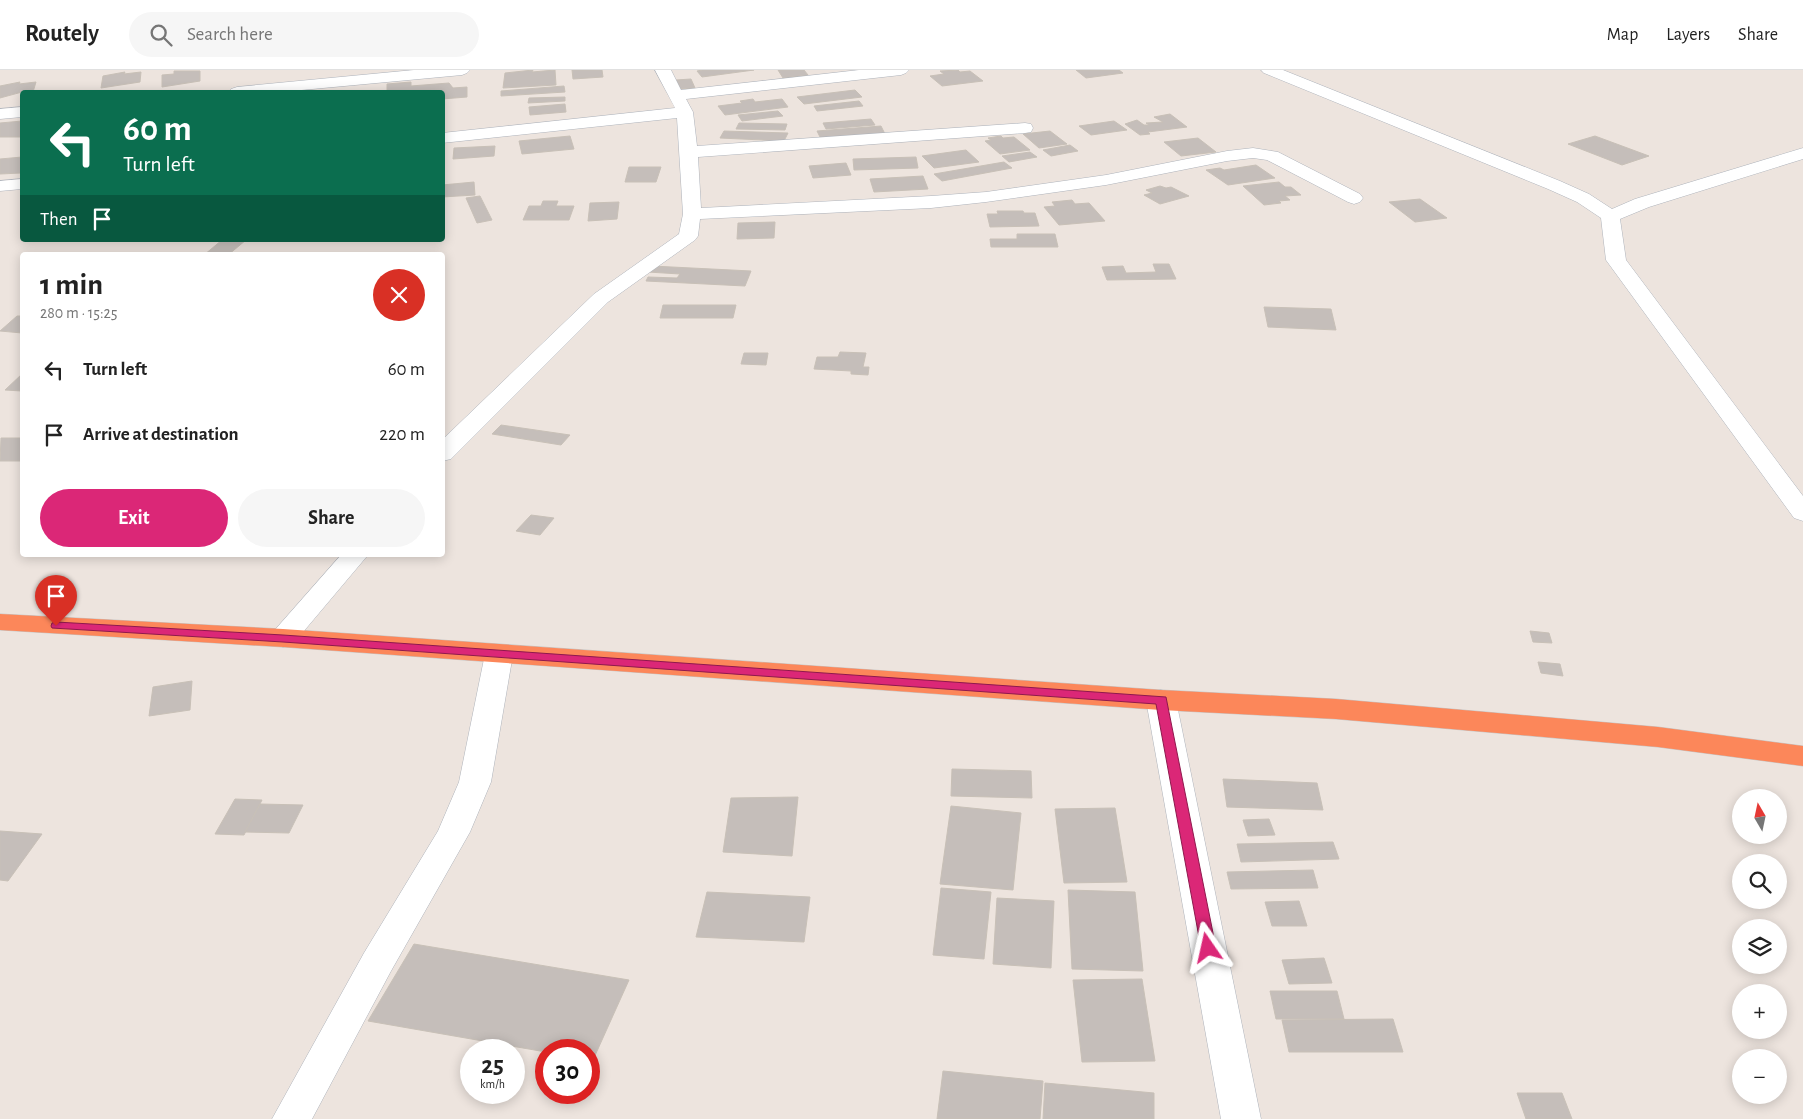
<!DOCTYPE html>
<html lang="en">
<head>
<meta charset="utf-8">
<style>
  :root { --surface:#fff; --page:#f6f6f6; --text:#222; --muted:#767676; --line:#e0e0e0; --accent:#db2777 }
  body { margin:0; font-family:"Alegreya Sans",sans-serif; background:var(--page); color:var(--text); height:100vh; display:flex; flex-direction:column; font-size:19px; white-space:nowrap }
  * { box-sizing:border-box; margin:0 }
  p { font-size:16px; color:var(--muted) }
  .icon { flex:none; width:28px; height:28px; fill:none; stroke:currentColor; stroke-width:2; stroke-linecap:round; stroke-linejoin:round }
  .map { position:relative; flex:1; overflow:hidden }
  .sheet { position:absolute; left:20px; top:182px; width:425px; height:305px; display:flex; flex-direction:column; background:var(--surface); border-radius:5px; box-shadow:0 2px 12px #0003 }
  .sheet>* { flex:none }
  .top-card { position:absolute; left:20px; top:20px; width:425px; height:152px; border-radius:5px; box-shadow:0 2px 12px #0003; background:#0b6e4f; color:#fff; overflow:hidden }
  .needle { width:32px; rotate:351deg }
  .tools { position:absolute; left:1732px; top:719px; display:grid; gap:10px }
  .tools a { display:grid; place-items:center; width:55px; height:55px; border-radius:50%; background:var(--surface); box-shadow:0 2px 12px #0003; font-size:25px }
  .speed { position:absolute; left:460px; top:969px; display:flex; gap:10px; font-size:25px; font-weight:700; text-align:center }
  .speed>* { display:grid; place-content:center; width:65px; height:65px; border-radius:50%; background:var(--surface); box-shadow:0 2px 12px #0003; line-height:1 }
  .speed small { font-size:12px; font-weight:400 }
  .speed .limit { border:8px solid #d22; background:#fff; color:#111 }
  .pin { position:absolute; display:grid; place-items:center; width:42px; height:42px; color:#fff; margin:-51px -21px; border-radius:50% 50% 50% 0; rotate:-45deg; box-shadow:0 0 5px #0007 }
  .pin .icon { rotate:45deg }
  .me { position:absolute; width:55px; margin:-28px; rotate:349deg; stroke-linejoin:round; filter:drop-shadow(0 0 4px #0008) }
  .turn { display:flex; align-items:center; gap:18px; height:105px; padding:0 20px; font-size:22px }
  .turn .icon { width:65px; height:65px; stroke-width:2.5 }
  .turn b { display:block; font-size:35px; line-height:42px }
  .then { display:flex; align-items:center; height:48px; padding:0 20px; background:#0003; gap:10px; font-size:19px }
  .round { display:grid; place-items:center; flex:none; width:52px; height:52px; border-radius:26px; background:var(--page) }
  .headline { display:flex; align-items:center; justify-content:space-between; height:85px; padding:0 20px }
  h1 { font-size:30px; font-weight:700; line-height:38px }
  .button { display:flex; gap:10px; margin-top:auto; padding:10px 20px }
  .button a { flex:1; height:58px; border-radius:30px; background:var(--accent); color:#fff; font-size:20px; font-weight:700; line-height:58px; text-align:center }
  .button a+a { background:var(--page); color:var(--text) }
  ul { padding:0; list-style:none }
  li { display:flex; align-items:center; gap:15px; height:65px; padding:0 20px }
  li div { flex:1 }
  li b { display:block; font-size:19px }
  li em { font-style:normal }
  header { display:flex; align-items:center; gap:30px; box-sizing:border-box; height:70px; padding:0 25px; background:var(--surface); border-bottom:1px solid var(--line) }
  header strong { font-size:24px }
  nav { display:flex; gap:28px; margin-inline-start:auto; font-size:18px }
  .search { width:350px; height:45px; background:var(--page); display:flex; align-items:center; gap:12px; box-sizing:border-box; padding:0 18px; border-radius:28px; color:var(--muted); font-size:19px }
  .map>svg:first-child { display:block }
  .building { fill:#c5beba; stroke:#c8c0b7 }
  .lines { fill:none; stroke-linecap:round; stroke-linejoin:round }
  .street-casing { stroke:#aeb3bb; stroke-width:1 }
  .highway-casing { stroke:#c4c4c4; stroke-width:1 }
  .street { fill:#fff; fill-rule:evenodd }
  .highway { fill:#fc875a; fill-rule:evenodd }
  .route { fill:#db2777; stroke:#8e194d }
</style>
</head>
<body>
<header>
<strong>Routely</strong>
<div class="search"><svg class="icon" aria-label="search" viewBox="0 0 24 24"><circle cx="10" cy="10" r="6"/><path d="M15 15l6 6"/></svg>Search here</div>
<nav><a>Map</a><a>Layers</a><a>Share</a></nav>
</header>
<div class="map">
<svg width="1803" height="1049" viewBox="0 0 1803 1049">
  <rect width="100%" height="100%" fill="#ede4de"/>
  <g class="building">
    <polygon points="533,0 532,2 555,0 556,15 503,18 505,3"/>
    <polygon points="572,0 602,0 603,7 573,9"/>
    <polygon points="754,0 702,7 697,1 702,0"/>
    <polygon points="778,0 804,0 808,5 783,8"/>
    <polygon points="958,0 960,2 970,1 983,11 942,16 930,6 944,4 940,1"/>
    <polygon points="1076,0 1119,0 1123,3 1086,8"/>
    <polygon points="174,1 200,1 200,11 162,17 162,5 174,4"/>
    <polygon points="125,2 124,4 141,2 140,12 101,18 103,6"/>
    <polygon points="691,9 695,18 680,19 676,10"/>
    <polygon points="20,12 19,14 36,12 33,22 22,22 0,28 0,16"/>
    <polygon points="411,12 411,16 449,13 453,18 467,17 467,27 442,29 442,22 387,22 387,14"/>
    <polygon points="564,16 565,22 501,26 501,21"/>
    <polygon points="855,20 862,27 804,34 797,27"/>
    <polygon points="565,27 565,31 528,33 529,28"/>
    <polygon points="753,29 755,32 782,29 788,37 725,45 718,36 742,33 740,31"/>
    <polygon points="859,31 863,36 817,41 814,36"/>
    <polygon points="565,34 566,42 530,45 529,37"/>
    <polygon points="778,41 783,46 742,51 738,45"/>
    <polygon points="1170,44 1187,57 1148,62 1150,64 1140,65 1125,54 1137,50 1144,55 1149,55 1146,53 1163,52 1154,47"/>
    <polygon points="871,49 875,55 826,59 823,53"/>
    <polygon points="22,51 22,67 0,67 0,53"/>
    <polygon points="1114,51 1127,60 1091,65 1079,56"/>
    <polygon points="739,53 787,54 785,60 736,59"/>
    <polygon points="881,56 885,64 821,69 817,61"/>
    <polygon points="724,61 788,63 784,71 720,68"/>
    <polygon points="1050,61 1067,74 1039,78 1023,64"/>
    <polygon points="570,66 574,79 522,84 519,71"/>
    <polygon points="1001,66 1003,68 1014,67 1030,80 1000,84 985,71 991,70 988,68"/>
    <polygon points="1595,66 1649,86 1622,95 1568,74"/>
    <polygon points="1198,68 1216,82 1181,86 1164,72"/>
    <polygon points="1070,75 1078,81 1051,86 1043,80"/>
    <polygon points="495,76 494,86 453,89 454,78"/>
    <polygon points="966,80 979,92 934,98 922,86"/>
    <polygon points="1030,82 1037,87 1009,92 1002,86"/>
    <polygon points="22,87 21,103 0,104 0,89"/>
    <polygon points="916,87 918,98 854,100 853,89"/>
    <polygon points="1004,92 1012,98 942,111 934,104"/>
    <polygon points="846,93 851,105 813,108 809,96"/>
    <polygon points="1256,95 1275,108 1228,115 1206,100 1220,98 1224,100"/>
    <polygon points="629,97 661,97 656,112 625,112"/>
    <polygon points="923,106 928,119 874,122 870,109"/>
    <polygon points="474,112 475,125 442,127 442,115"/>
    <polygon points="1279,112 1285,117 1291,117 1301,125 1285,126 1290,130 1279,131 1281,133 1264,135 1243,116"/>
    <polygon points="1160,116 1166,118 1171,117 1189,126 1160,134 1144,125 1152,123 1146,120"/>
    <polygon points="480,126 492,150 477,153 466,128"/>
    <polygon points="1420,129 1447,148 1415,152 1389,132"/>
    <polygon points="1072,130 1075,134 1089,133 1105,151 1059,155 1044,137 1055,136 1052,132"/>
    <polygon points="543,131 558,131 556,136 574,136 569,150 523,150 529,136 541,136"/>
    <polygon points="619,132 617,149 588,151 590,133"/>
    <polygon points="997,141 1023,141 1024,143 1035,143 1039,156 990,157 987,144 998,144"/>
    <polygon points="775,152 774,168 737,169 738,153"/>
    <polygon points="1017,164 1055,164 1058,177 991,177 990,169 1017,169"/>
    <polygon points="222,170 246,170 228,185 204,185"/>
    <polygon points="1153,194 1169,194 1176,209 1107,210 1102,197 1123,196 1126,203 1156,202"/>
    <polygon points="652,196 751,201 745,216 646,211 648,207 677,208 680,204 648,202"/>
    <polygon points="663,235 736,235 733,248 660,248"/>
    <polygon points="1264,237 1331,239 1336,260 1268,257"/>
    <polygon points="17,246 22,246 22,263 0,261"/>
    <polygon points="840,282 866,283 863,297 869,297 868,305 851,304 851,301 814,299 817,287 838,287"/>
    <polygon points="744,283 768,283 766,295 741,294"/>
    <polygon points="22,304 22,321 5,320"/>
    <polygon points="501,355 570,365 561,375 492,364"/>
    <polygon points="1,368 22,368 22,391 0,391"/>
    <polygon points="531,445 554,448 540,465 516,461"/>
    <polygon points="1530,561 1549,563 1552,573 1533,572"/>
    <polygon points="1538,592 1560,594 1563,606 1541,603"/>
    <polygon points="192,611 190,640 149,646 153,617"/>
    <polygon points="952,699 1031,701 1032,728 951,726"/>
    <polygon points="1223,709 1317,713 1323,740 1227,737"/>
    <polygon points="798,727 792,786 723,782 731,728"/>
    <polygon points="235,729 262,730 244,765 215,764"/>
    <polygon points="260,734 303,735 289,763 245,762"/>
    <polygon points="951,736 1021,743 1013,820 940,814"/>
    <polygon points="1115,738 1127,812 1064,813 1055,739"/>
    <polygon points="1269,749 1275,765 1248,766 1243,750"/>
    <polygon points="0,761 42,764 8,811 0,810"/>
    <polygon points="1333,772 1339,789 1241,792 1237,774"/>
    <polygon points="1313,800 1318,818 1231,819 1227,802"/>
    <polygon points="941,818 991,822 984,889 933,885"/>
    <polygon points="1068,820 1135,822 1143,901 1072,899"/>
    <polygon points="707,822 810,827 804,872 696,867"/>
    <polygon points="997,828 1054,831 1051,898 993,894"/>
    <polygon points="1299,831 1307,856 1272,856 1265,832"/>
    <polygon points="414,874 629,910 593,990 589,990 589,980 546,980 546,982 368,951"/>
    <polygon points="1324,888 1332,913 1289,914 1282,890"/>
    <polygon points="1142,909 1155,991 1082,992 1073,910"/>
    <polygon points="1270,921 1337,921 1344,949 1276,949"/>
    <polygon points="1393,949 1403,982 1289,982 1282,950"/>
    <polygon points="943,1001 1043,1011 1040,1049 937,1049"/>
    <polygon points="1045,1013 1154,1023 1154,1049 1043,1049"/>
    <polygon points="1517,1023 1562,1023 1572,1049 1526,1049"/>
  </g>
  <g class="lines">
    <defs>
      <g id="street">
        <polygon points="414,0 470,0 467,3 462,5 280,22 229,22 231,19 237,17"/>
        <polygon points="655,0 671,0 681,20 859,0 909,0 906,3 901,5 686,29 693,42 697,76 1025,53 1031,54 1033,58 1031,62 1025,63 698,87 701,138 931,126 986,122 1106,105 1227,81 1253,78 1278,82 1360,124 1363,128 1360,132 1354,134 1348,132 1267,90 1253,88 1227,91 1106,115 986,132 931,138 700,149 698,166 695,170 608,232 451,389 442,391 442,370 594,224 679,164 683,144 677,48 442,73 442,63 675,38"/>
        <polygon points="1261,0 1283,0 1560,111 1589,124 1612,139 1635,129 1803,78 1803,89 1649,137 1620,149 1626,190 1803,426 1803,451 1794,448 1606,190 1601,148 1577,132 1548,119 1264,3"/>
        <polygon points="22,37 22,47 0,49 0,39"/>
        <polygon points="22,109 22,119 0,121 0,111"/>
        <polygon points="341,485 368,485 293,574 283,577 273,574 269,568 273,562"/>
        <polygon points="499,575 509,578 513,584 491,712 470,762 391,901 312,1049 272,1049 364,883 438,761 459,712 485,584 489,578"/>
        <polygon points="1161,620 1172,623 1176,630 1261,1049 1221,1049 1146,630 1150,623"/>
      </g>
      <polygon id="highway" points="0,544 283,559 1161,620 1336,629 1658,657 1803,676 1803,696 1658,677 1336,649 1161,640 283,577 0,560"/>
    </defs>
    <use href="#street" class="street-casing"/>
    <use href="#highway" class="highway-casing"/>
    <use href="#street" class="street"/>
    <use href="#highway" class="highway"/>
  </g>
  <polygon class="route" points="56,552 283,565 1166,627 1216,878 1213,882 1208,883 1203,882 1201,878 1156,634 283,572 52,558 51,556 52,553"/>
</svg>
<div class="tools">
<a><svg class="needle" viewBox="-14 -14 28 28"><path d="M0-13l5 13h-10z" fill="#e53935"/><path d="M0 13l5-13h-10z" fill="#767676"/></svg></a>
<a><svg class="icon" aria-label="search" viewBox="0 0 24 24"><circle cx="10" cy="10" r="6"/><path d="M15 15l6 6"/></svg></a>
<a><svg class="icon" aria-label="layers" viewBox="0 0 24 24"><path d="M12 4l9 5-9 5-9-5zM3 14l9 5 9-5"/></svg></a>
<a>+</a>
<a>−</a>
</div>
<div class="speed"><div>25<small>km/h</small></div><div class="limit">30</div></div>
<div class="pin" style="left:56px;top:556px;background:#d93025"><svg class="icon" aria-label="arrive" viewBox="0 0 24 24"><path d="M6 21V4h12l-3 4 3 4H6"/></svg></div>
<svg class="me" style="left:1208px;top:878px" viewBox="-20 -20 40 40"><path d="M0-17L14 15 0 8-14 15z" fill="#db2777" stroke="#fff" stroke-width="4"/></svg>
<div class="top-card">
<div class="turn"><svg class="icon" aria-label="left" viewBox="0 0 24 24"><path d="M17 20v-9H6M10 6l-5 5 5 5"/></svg><div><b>60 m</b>Turn left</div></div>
<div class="then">Then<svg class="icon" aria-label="arrive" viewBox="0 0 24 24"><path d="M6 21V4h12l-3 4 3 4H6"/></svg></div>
</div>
<section class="sheet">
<div class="headline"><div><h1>1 min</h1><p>280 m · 15:25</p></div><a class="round" style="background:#d93025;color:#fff"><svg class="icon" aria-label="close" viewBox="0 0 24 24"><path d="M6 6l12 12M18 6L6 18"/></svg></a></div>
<ul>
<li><svg class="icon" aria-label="left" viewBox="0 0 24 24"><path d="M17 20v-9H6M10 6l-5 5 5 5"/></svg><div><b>Turn left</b></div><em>60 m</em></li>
<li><svg class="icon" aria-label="arrive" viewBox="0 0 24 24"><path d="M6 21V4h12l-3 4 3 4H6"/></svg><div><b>Arrive at destination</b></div><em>220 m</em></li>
</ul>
<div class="button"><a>Exit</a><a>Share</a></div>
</section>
</div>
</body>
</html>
